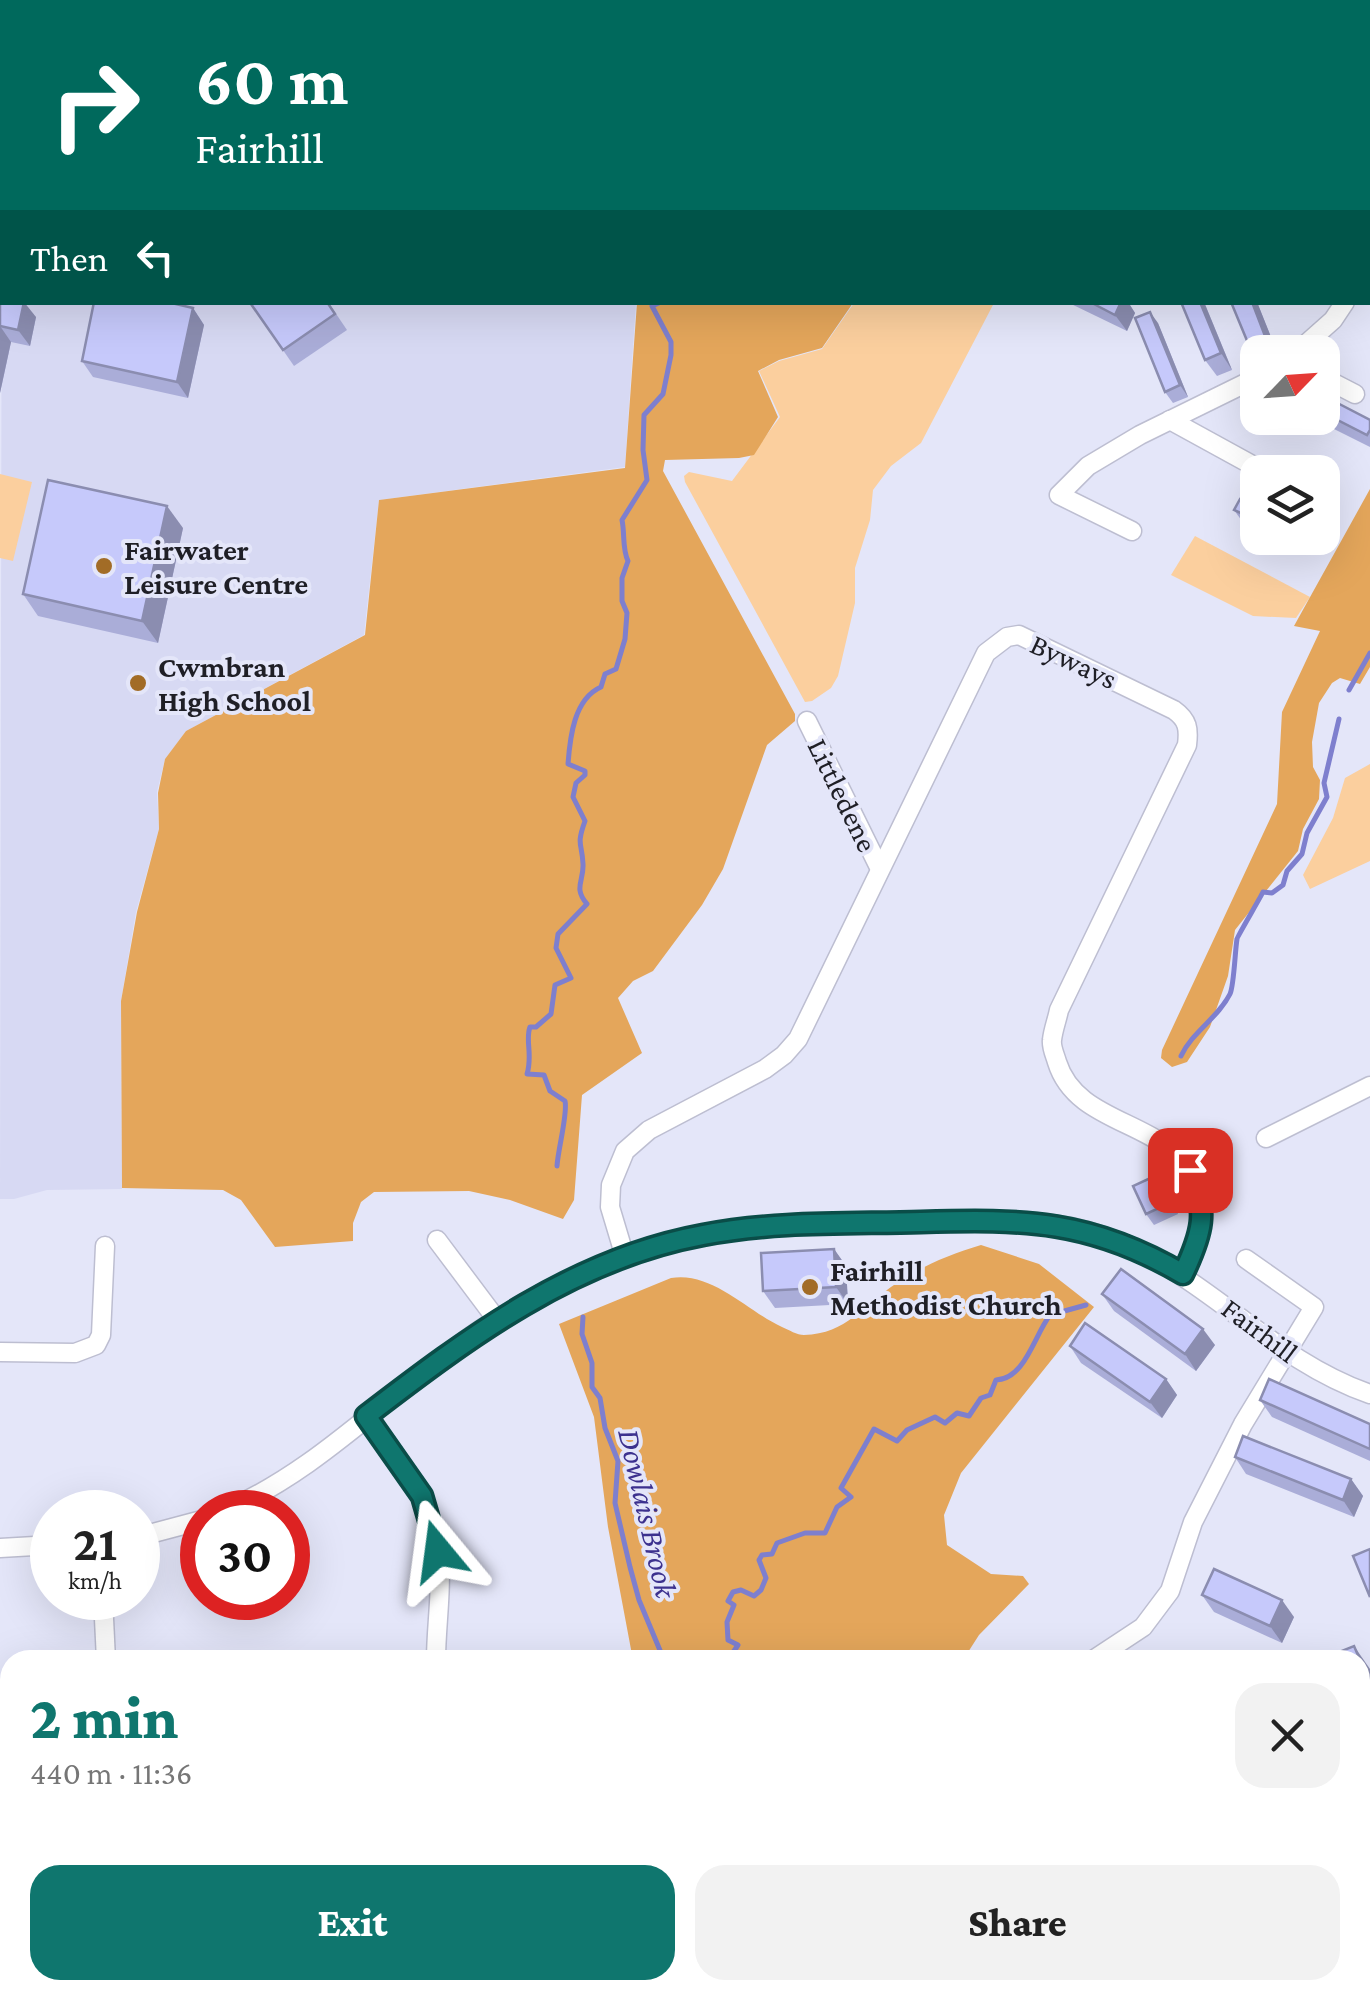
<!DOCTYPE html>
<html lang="en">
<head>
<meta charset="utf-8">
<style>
  :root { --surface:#fff; --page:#f2f2f2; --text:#222; --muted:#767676; --accent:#0f766e }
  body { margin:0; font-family:"Crimson Pro",serif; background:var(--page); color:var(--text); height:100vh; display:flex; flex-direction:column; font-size:38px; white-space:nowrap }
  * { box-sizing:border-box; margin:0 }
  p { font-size:32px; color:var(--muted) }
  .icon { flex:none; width:55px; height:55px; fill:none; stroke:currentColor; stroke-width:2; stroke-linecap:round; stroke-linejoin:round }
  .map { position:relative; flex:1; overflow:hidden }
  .drawer { position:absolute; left:0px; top:1650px; width:1370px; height:350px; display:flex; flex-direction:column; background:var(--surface); border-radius:30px 30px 0 0; box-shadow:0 10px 40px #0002 }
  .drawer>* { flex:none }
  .guide { position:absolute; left:0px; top:0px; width:1370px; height:305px; box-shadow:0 10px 40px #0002; background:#00695c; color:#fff; overflow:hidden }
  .needle { width:65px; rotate:65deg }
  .controls { position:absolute; left:1240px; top:335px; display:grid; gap:20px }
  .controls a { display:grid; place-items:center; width:100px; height:100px; border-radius:20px; background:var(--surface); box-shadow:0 10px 40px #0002; font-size:50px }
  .speed { position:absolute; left:30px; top:1490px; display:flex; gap:20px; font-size:50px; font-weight:700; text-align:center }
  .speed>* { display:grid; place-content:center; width:130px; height:130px; border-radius:50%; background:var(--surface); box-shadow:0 10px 40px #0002; line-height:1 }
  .speed small { font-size:25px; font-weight:400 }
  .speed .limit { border:15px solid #d22; background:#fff; color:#111 }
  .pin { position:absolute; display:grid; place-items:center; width:85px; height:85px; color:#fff; margin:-42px; border-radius:20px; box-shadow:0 5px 15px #0006 }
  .me { position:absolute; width:110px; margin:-55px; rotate:344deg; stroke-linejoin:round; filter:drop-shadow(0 0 8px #0008) }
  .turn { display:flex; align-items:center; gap:35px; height:210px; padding:0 30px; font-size:45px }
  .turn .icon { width:130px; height:130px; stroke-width:2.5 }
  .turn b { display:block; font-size:70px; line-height:85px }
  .then { display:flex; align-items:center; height:95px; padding:0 30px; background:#0003; gap:20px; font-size:38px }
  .round { display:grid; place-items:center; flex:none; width:105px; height:105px; border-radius:30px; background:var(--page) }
  .summary { display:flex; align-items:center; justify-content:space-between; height:170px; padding:0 30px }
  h1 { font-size:60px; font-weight:800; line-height:75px; color:var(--accent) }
  .action { display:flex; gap:20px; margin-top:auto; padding:20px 30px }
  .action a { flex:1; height:115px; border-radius:30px; background:var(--accent); color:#fff; font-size:40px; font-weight:800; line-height:115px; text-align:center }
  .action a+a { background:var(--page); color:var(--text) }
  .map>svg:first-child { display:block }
  .built { fill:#d7d9f3 }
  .green { fill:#fbcf9e }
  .forest { fill:#e4a65b }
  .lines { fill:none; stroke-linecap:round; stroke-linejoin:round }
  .stream { stroke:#7e7fce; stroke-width:5 }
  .minor-casing { stroke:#bdbed1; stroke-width:21 }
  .tertiary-casing { stroke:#bdbed1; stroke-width:26 }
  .minor { stroke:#fff; stroke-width:18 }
  .tertiary { stroke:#fff; stroke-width:22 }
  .wall { fill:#aaadd8 }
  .shaded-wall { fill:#8b8db0 }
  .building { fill:#c6c9fb; stroke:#8b8db0; stroke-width:2.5 }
  .route-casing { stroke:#0a4d48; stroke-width:25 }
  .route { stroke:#0f766e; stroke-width:18 }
  .poi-dot { fill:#a26c26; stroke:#e4e6f9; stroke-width:4 }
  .labels { text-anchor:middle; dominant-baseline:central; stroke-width:8; stroke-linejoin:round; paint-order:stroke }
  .poi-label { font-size:30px; font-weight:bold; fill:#1f1f26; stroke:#e4e6f9; text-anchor:start }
  .street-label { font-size:30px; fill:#1f1f26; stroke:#e4e6f9 }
  .water-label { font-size:32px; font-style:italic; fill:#3c318e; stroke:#e4e6f9 }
</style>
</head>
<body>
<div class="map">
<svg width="1370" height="2000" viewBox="0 0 1370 2000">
  <rect width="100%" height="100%" fill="#e4e6f9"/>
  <g class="built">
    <polygon points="369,0 709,0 369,2"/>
    <polygon points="2,82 2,302 636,303 625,467 379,500 364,635 186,731 165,759 157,792 159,829 136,912 121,1001 122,1189 47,1190 14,1199 0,1199"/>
    <rect x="726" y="1990" width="465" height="10"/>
  </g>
  <g class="green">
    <polygon points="854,303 994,303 921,443 891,466 873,490 870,520 855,568 855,603 838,676 831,688 812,701 805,702 685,482 684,476 689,472 732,481 780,417 759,371 779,361 822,349"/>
    <polygon points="0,474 32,482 13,561 0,558"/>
    <polygon points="1195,536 1310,597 1296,618 1253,616 1171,575"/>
    <polygon points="1370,764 1370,861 1310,889 1303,875 1333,818 1345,778"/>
  </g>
  <g class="forest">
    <polygon points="637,303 853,303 822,348 779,360 758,371 778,417 754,455 739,458 665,460 663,471 795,714 795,721 767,745 723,869 702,905 653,971 633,981 618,998 642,1053 582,1095 574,1200 563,1219 510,1200 469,1191 374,1192 361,1202 353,1223 353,1241 275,1247 241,1200 223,1190 122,1188 121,1001 137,912 159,829 158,793 165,759 186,731 365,635 379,500 625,468"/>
    <polygon points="1370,489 1370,667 1360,684 1340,678 1332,683 1319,703 1312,742 1313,767 1320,780 1319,799 1303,829 1298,851 1235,930 1228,976 1210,1027 1187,1062 1172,1067 1161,1058 1162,1050 1277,804 1282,712 1320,631 1294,626"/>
    <path d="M981,1245l58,19 55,43 -133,166 -17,42 3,30 44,29 32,2 6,8 -50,51 -16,25h-330l-25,-133 -14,-110 -35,-93 112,-46c41,-7 76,33 111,49 7,3 15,8 22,8 43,-1 60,-31 93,-52 27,-18 54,-29 84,-38z"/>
  </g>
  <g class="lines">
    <g class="stream">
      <polyline points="1349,690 1370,653"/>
      <path d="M1181,1056c11,-24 37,-38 49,-62 4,-8 5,-43 7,-55 0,-2 22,-39 26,-47l9,1 11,-8 4,-14 15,-17 5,-21 20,-36 -3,-14 15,-64"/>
      <path d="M557,1166c1,-17 11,-53 8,-65l-15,-10 -6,-16 -17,-1c6,-19 -2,-34 3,-47h6l15,-13 4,-29 16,-7 -15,-30 2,-14 29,-30c-14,-16 -3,-23 -4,-40 -1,-22 -7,-18 2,-43l-12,-24 3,-14 9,-8v-4l-17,-7c2,-27 6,-65 33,-77l4,-13 11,-5 9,-30 2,-26 -5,-12v-23l6,-17c-6,-13 -3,-26 -6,-41l25,-40 -4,-30 1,-35 19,-21 8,-39v-13l-19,-36 9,-4"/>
      <polyline points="583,1317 582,1334 592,1363 592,1387 600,1398 605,1428 618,1461 615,1503 630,1567 639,1600 664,1660"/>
      <path d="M728,1660l10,-15 -10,-5 -1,-18 7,-17 -6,-4 5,-9 8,-2 13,6 7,-6 5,-12 -7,-18 3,-5 10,-1 5,-11 28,-10h20l12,-26 14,-10 -10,-9 33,-59 23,12 10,-11 28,-13 10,6 12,-10 12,3 12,-18 9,-3 6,-15c29,-1 38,-44 54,-65l36,-10"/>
      <polyline points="721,1990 721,2000"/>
      <polyline points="1162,2000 1162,1990"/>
    </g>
    <defs>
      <g id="minor">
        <polyline points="1163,2 1164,0"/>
        <polyline points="1321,2 1321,0"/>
        <polyline points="1368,264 1370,259"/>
        <polyline points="1368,292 1370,293"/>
        <polyline points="1297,352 1333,320 1345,302"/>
        <polyline points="1322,377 1355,394"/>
        <polyline points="1170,420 1263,471"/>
        <polyline points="1132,531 1059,495 1088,466 1140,435 1258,377"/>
        <polyline points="807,721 880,869"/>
        <polyline points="1266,1138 1370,1086"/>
        <polyline points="437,1240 497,1320"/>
        <path d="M625,1257l-15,-50 1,-22 14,-34 24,-21 116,-61 19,-14 14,-16 188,-386 21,-16 12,-2 155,75c14,10 15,19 13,35l-128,265c-2,10 -6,20 -7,30 -1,7 3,15 5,22 20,65 109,57 137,116 16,34 5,64 -11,96"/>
        <polyline points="0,1352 75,1353 96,1345 101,1335 105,1246"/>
        <path d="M367,1416c30,42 64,82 71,135 5,36 -2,73 -2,109"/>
        <path d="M221,1512c95,-38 173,-124 259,-182 79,-52 170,-91 265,-102 58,-6 116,-5 174,-6 63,-1 126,-7 187,15 102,37 161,121 264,157"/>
        <polyline points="138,1537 202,1520"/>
        <polyline points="0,1548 52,1545"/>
        <polyline points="103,1598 106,1660"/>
        <polyline points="1093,1660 1143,1627 1170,1591 1193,1522 1243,1424 1314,1307 1246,1259"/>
        <polyline points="1360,1879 1370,1876"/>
        <polyline points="1360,1945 1370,1950"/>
        <polyline points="1276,1990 1277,2000"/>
        <polyline points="539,2000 540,1990"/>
      </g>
      <g id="tertiary">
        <polyline points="844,0 853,2"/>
        <polyline points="39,2 46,0"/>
        <polyline points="0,17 2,16"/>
        <polyline points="1368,142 1370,142"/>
      </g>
    </defs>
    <use href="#minor" class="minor-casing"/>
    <use href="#tertiary" class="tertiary-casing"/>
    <use href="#minor" class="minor"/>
    <use href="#tertiary" class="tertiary"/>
  </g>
  <g class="wall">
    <polygon points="0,296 36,317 30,346 11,342 0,393"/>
    <polygon points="328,302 347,330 294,366 251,304"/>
    <polygon points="1067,302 1128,302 1135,313 1127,331"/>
    <polygon points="1181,302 1204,302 1232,370 1217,376 1205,360"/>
    <polygon points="1257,302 1277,352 1258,352 1258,357 1248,343"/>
    <polygon points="193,308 204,325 188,398 93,377 82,361"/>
    <polygon points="1158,323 1188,397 1173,403 1165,392"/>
    <polygon points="1322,395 1370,420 1370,447 1312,418 1322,418"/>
    <polygon points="1258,507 1258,529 1242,521 1234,510"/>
    <polygon points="183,528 158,643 38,616 23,594"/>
    <polygon points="1275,538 1303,538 1297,549"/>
    <polygon points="1157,1175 1164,1186 1178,1214 1154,1225 1146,1214"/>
    <polygon points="834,1249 846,1266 848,1304 775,1308 763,1291"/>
    <polygon points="1102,1294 1215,1345 1196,1371 1114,1311"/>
    <polygon points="1070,1346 1166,1379 1177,1395 1162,1418 1081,1363"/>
    <polygon points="1260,1400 1370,1424 1370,1461 1272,1417"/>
    <polygon points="1235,1457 1351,1479 1363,1496 1354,1517 1246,1474"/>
    <polygon points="1202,1595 1294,1617 1282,1643 1214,1612"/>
    <polygon points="973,1990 1089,1990 1096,2000 976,2000 977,1999"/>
  </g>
  <g class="shaded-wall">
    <polygon points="24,302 36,317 30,346 18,330"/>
    <polygon points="1121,302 1128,302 1135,313 1127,331 1115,315"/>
    <polygon points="1200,302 1204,302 1232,370 1221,353"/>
    <polygon points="1252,302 1257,302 1277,352 1265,336"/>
    <polygon points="193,308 204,325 188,398 177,382"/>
    <polygon points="1150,312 1158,323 1188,397 1180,385"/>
    <polygon points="0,326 11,342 0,393"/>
    <polygon points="167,506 183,528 158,643 142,621"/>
    <polygon points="1290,538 1303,538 1297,549"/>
    <polygon points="1157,1175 1164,1186 1178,1214 1170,1203"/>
    <polygon points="834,1249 846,1266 848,1304 836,1287"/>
    <polygon points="1203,1329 1215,1345 1196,1371 1185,1354"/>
    <polygon points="1166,1379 1177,1395 1162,1418 1150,1402"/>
    <polygon points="1351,1479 1363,1496 1354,1517 1343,1500"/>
    <polygon points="1282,1600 1294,1617 1282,1643 1270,1626"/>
    <polygon points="1354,1646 1370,1669 1370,1685"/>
  </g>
  <g class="building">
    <polygon points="0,296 2,296 2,302 24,302 18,330 0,326"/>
    <polygon points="94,302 167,302 193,308 177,382 82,361"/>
    <polygon points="254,302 327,302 335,314 283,350 251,304"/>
    <polygon points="1090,302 1121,302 1115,315"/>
    <polygon points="1181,302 1200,302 1221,353 1205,360"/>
    <polygon points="1231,302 1252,302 1265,336 1248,343"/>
    <polygon points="1150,312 1180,385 1165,392 1135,318"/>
    <polygon points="1322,395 1370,420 1370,430 1367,435 1322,412"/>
    <polygon points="48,480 167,506 142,621 23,594"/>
    <polygon points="1240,499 1258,507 1258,521 1234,510"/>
    <polygon points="1157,1175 1170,1203 1146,1214 1133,1186"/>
    <polygon points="834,1249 836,1287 763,1291 761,1253"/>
    <polygon points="1121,1269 1203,1329 1185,1354 1102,1294"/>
    <polygon points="1085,1323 1166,1379 1150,1402 1070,1346"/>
    <polygon points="1269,1379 1370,1424 1370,1449 1260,1400"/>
    <polygon points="1243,1436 1351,1479 1343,1500 1235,1457"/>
    <polygon points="1370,1549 1370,1597 1353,1556"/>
    <polygon points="1214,1569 1282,1600 1270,1626 1202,1595"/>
    <polygon points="1354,1646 1360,1660 1324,1660 1324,1658"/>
    <polygon points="1360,1660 1370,1685 1370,1771 1360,1747"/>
    <polygon points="973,1990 1031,1990 1010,2000 976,2000 977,1999"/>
    <polygon points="1049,1990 1059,1990 1062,1996 1074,1990 1087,1990 1092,2000 1052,2000 1054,1999"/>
  </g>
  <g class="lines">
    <defs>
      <path id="route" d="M438,1551l-16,-55 -56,-80c103,-79 207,-157 337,-181 72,-14 146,-11 218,-13 104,-3 170,-2 262,52 19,-40 26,-63 7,-104"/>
    </defs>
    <use href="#route" class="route-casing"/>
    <use href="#route" class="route"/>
  </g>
  <g class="poi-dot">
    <circle cx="104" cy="566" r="10"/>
    <circle cx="138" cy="683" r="10"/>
    <circle cx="810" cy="1287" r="10"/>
  </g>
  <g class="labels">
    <g class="poi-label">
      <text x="124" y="549">Fairwater<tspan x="124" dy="34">Leisure Centre</tspan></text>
      <text x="158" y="666">Cwmbran<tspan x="158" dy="34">High School</tspan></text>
      <text x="830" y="1270">Fairhill<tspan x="830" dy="34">Methodist Church</tspan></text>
    </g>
    <g class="street-label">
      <text transform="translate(1074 661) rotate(25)">Byways</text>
      <text transform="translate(843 795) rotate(64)">Littledene</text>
      <text transform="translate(1260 1330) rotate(37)">Fairhill</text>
    </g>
    <g class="water-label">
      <text transform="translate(648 1513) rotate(77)">Dowlais Brook</text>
    </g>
  </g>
</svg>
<div class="controls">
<a><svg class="needle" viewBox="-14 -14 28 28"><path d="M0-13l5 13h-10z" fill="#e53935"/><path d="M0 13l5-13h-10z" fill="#767676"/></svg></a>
<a><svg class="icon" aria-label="layers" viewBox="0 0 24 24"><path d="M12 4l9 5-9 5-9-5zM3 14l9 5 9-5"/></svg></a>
</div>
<div class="speed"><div>21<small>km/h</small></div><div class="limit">30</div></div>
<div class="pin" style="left:1190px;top:1170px;background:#d93025"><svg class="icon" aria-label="arrive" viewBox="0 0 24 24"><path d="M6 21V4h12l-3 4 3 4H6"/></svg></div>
<svg class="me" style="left:438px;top:1551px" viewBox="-20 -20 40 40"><path d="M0-17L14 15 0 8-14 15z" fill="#0f766e" stroke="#fff" stroke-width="4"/></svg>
<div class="guide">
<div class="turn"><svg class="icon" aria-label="right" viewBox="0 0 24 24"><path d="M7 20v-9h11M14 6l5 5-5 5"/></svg><div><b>60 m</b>Fairhill</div></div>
<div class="then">Then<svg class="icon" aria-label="left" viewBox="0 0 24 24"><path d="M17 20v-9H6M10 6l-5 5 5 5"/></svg></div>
</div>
<section class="drawer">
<div class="summary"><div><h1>2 min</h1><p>440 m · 11:36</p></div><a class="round"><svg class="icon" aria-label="close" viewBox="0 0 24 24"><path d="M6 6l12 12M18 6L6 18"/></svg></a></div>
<div class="action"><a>Exit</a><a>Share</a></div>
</section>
</div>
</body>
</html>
